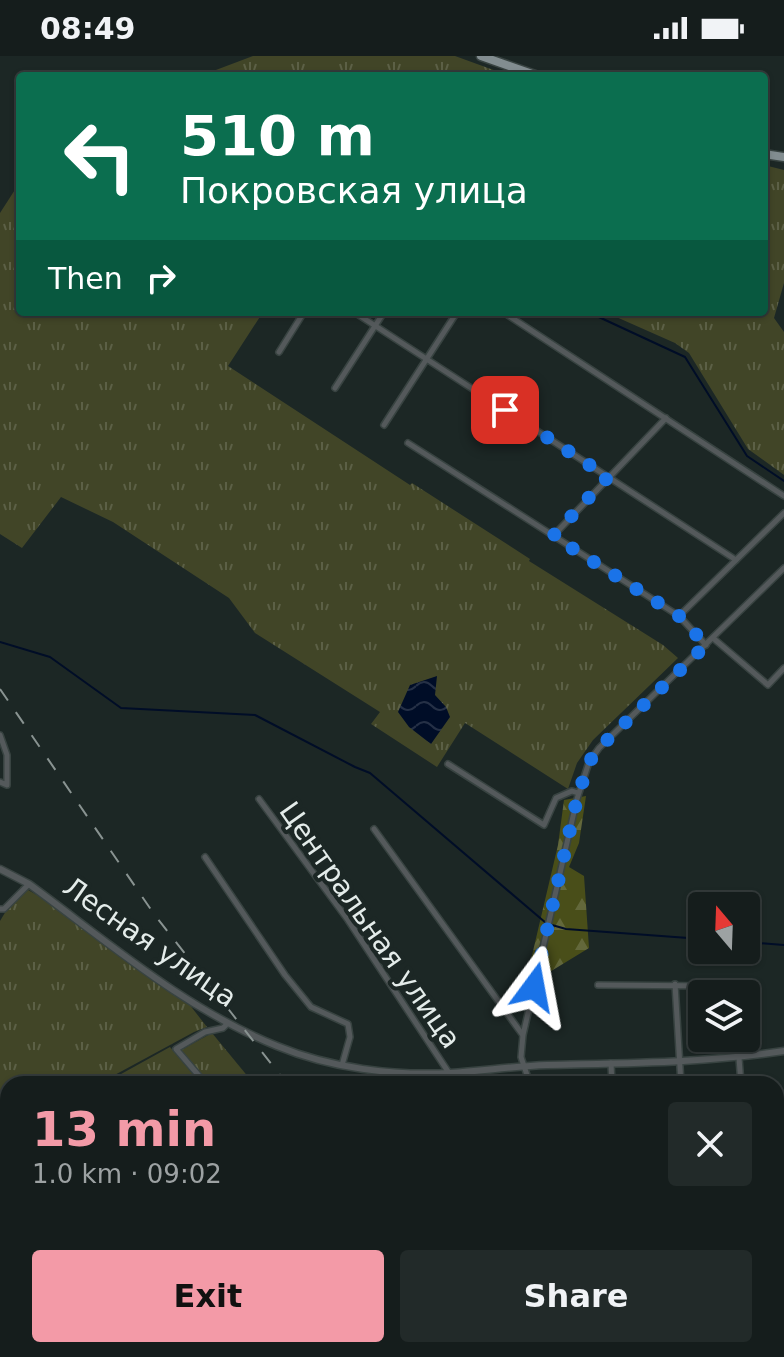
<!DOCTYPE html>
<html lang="en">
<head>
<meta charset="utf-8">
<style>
  :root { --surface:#151d1c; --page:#222a29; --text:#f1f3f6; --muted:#9da2a3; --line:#343b3b; --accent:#f39aa7 }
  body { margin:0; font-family:"DejaVu Sans",sans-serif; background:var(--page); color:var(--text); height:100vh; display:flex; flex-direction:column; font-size:30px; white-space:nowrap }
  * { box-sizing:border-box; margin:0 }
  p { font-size:26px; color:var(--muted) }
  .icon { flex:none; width:44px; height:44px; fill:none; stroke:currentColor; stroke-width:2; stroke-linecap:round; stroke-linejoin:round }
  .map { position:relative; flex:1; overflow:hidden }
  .sheet { position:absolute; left:0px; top:1020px; width:784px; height:282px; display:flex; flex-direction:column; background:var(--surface); border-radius:24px 24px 0 0; box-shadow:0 2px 6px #0004,0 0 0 2px var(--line) }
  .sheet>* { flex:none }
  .hud { position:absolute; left:16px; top:16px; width:752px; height:244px; border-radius:8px; box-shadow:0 2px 6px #0004,0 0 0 2px var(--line); background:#0b6e4f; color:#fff; overflow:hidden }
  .needle { width:52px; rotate:341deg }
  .buttons { position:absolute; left:688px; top:836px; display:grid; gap:16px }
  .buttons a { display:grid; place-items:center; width:72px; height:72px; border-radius:8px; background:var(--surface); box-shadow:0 2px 6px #0004,0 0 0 2px var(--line); font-size:40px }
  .pin { position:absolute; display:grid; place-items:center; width:68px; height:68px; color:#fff; margin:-34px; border-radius:16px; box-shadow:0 4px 12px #0006 }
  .me { position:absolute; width:88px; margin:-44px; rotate:13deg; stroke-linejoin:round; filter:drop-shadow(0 0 6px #0008) }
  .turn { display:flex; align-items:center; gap:28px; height:168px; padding:0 32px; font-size:36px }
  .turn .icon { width:104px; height:104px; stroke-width:2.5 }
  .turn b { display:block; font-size:56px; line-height:68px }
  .then { display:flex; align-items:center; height:76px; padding:0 32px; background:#0003; gap:16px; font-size:30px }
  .round { display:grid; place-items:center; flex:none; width:84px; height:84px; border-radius:8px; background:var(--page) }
  .head { display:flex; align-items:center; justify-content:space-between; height:136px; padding:0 32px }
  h1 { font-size:48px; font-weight:700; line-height:60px; color:var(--accent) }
  .action { display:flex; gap:16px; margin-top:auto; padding:16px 32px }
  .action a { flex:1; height:92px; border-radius:8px; background:var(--accent); color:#111; font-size:32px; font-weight:700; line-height:92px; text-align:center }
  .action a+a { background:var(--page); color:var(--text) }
  .status { display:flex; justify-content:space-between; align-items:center; height:56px; padding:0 40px; background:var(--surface); direction:ltr }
  .status svg { height:22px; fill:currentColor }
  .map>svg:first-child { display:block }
  .grass { fill:url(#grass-tufts) }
  .forest { fill:url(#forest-firs) }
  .water { fill:url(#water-waves) }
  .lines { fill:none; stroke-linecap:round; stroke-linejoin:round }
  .stream { stroke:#000d27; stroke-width:2 }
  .minor-casing { stroke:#384341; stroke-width:8 }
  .tertiary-casing { stroke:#384341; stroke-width:9 }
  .primary-casing { stroke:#384341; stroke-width:11 }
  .minor { stroke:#54595b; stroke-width:5 }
  .tertiary { stroke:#54595b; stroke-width:6 }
  .primary { stroke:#828d90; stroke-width:8 }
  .rail { stroke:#899391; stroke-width:2; stroke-dasharray:14 14; stroke-linecap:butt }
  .route { stroke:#1a73e8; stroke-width:14; stroke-dasharray:0 25.2 }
  .labels { text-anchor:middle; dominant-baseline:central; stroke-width:8; stroke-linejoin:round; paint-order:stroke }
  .street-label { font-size:28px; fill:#e4ecea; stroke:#1c2725 }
</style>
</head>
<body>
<div class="status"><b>08:49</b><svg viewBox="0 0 49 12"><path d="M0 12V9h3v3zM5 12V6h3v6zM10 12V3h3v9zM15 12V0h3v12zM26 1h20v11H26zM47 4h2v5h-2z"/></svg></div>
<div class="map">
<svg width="784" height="1301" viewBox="0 0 784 1301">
  <defs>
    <pattern id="grass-tufts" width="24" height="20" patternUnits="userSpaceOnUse" patternTransform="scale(2)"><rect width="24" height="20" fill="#414527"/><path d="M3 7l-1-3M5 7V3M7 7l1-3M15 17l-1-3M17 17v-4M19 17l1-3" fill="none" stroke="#5c6046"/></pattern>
    <pattern id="forest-firs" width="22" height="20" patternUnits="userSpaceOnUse" patternTransform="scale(2)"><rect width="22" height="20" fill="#494e19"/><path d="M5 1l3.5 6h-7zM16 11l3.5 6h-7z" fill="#63683b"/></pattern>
    <pattern id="water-waves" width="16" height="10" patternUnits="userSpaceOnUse" patternTransform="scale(2)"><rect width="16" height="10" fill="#000d27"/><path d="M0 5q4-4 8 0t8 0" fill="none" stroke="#253046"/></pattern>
  </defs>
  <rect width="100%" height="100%" fill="#1c2725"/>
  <g class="grass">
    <polygon points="253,0 455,0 510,20 200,20"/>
    <polygon points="764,109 784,114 784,227 774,262 784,276 784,419 748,393 689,297 675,287 605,256 764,256"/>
    <polygon points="20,126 20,256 263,256 228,310 410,429 412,427 530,503 529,505 663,589 678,602 593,684 577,707 568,733 465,667 437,711 371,668 380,656 255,577 229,542 113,466 61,441 22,492 0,478 0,157"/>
    <polygon points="21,830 69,857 189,948 207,971 194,976 98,1028 8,1028 8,1077 0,1082 0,865"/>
    <polygon points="212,977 254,1028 210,1028 181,994"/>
    <polygon points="170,991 201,1028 103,1028"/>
  </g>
  <polygon class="forest" points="586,740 579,787 569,811 584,820 589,892 548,917 529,912 558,789 564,744"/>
  <polygon class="water" points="437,620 435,639 446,651 450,661 431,688 409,671 398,656 410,629"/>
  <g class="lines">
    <g class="stream">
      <polyline points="588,256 685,301 747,400 784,425"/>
      <polyline points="0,586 50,601 121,652 255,659 355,711 370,717 546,867"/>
      <polyline points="552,869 566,873 702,883"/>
      <polyline points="746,886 784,889"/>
      <polyline points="776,1167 784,1168"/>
      <polyline points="0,1293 8,1291"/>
    </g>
    <defs>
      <g id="minor">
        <polyline points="354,256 736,504"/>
        <polyline points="503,256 784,440"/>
        <polyline points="279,296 304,256"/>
        <polyline points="335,332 384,256"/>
        <polyline points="384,369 457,256"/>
        <polyline points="408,387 679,560 706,589"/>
        <polyline points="553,480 666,362"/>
        <polyline points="679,560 784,457"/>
        <polyline points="713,582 768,629 784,612"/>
        <polyline points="0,679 7,699 7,729 0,726"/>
        <polyline points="448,708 544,769 556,742 572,735 578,737"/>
        <polyline points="259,743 348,864 449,1017"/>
        <polyline points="374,773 522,978"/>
        <polyline points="205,801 285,919 311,951 348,968 350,981 342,1009"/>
        <polyline points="0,853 4,853 29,828"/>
        <polyline points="675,928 681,1028"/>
        <polyline points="598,929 712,930"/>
        <polyline points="739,1002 741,1028"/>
        <polyline points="611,1007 612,1028"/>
        <polyline points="206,1028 176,993 205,976 223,972 227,968"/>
        <polyline points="530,1028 521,1001 523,979 577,743 589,706 599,692 784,512"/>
        <polyline points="776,1094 784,1095"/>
        <polyline points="441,1294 445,1301"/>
        <polyline points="635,1294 646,1301"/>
        <polyline points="279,1301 292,1294"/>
        <polyline points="393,1301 406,1294"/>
        <polyline points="652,1301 654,1294"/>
        <polyline points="701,1301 702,1294"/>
        <polyline points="755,1301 756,1294"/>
      </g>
      <path id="tertiary" d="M0,813l29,15c79,58 156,125 248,162 53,22 117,30 173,27 33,-2 65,-7 97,-8 79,-2 159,-2 237,-14"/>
      <g id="primary">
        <polyline points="481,0 538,20"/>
        <polyline points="764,98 784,101"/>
      </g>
    </defs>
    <use href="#minor" class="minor-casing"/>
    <use href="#tertiary" class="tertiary-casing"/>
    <use href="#primary" class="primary-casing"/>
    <use href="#minor" class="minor"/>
    <use href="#tertiary" class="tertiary"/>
    <use href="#primary" class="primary"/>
    <g class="rail">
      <polyline points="0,633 154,858 287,1028"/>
      <polyline points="518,1294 524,1301"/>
    </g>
  </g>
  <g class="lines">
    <polyline class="route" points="505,354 608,421 553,480 679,560 706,589 599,692 589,706 577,743 534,931"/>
  </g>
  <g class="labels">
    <g class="street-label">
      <text transform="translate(370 869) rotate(55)">Центральная улица</text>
      <text transform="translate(150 886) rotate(35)">Лесная улица</text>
    </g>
  </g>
</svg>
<div class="buttons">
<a><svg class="needle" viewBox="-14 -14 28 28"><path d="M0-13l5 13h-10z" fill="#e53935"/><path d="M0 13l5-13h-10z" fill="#9da2a3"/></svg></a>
<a><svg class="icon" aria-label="layers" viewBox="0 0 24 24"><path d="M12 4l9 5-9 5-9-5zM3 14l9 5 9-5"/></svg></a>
</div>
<div class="pin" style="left:505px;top:354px;background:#d93025"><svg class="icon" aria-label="arrive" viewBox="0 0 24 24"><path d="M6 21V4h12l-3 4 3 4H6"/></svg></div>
<svg class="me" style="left:534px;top:931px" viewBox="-20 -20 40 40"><path d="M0-17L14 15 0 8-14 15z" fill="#1a73e8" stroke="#fff" stroke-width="4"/></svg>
<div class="hud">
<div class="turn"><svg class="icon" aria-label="left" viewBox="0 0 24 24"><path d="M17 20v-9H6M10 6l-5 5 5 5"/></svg><div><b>510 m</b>Покровская улица</div></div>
<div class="then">Then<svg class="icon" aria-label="right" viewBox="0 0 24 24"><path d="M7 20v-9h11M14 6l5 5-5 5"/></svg></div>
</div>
<section class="sheet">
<div class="head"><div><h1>13 min</h1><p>1.0 km · 09:02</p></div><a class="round"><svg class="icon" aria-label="close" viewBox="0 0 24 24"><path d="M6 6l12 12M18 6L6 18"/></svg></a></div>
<div class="action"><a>Exit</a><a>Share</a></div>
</section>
</div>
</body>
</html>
